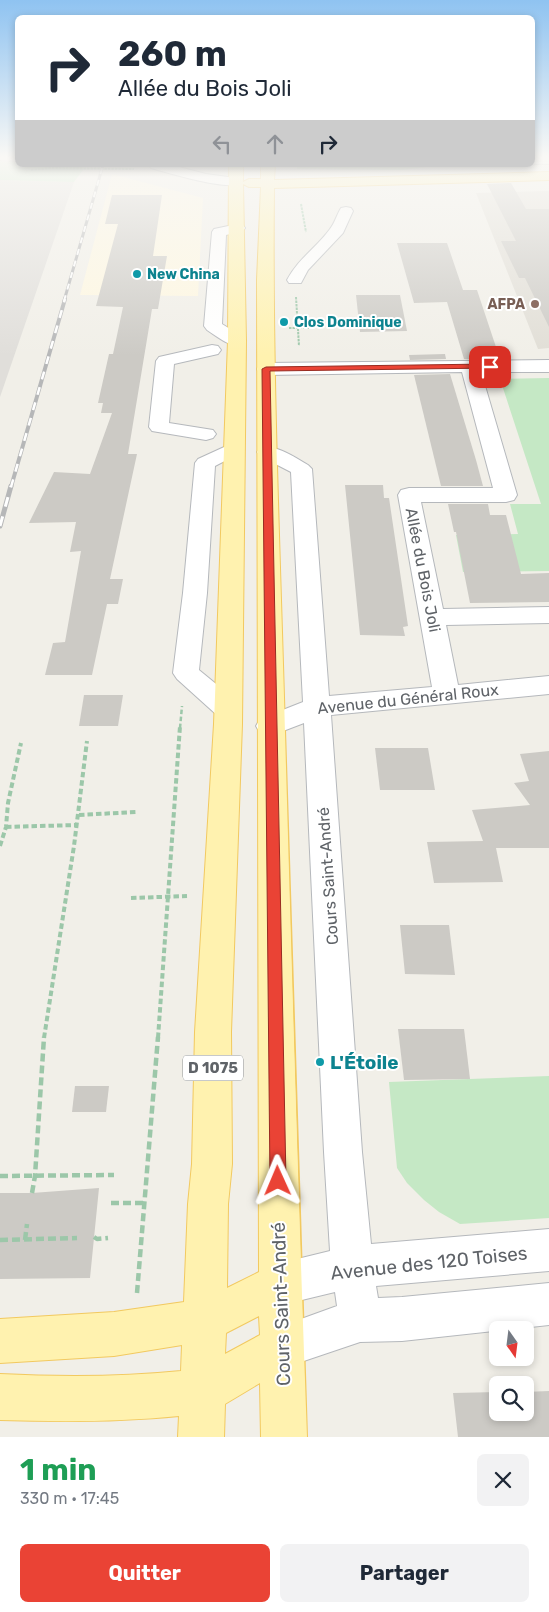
<!DOCTYPE html>
<html lang="fr">
<head>
<meta charset="utf-8">
<style>
  :root { --surface:#fff; --page:#f2f2f3; --text:#1f2937; --muted:#747a83; --accent:#ea4335 }
  body { margin:0; font-family:Rubik,sans-serif; background:var(--page); color:var(--text); height:100vh; display:flex; flex-direction:column; font-size:19px; white-space:nowrap }
  * { box-sizing:border-box; margin:0 }
  p { font-size:16px; color:var(--muted) }
  .icon { flex:none; width:28px; height:28px; fill:none; stroke:currentColor; stroke-width:2; stroke-linecap:round; stroke-linejoin:round }
  .map { position:relative; height:1437px; overflow:hidden }
  .panel { display:flex; flex-direction:column; background:var(--surface); flex:1 }
  .panel>* { flex:none }
  .guide { position:absolute; left:15px; top:15px; width:520px; height:152px; border-radius:8px; box-shadow:0 2px 8px #0003; background:#fff; color:var(--text); overflow:hidden }
  .needle { width:32px; rotate:166deg }
  .fabs { position:absolute; left:489px; top:1321px; display:grid; gap:10px }
  .fabs a { display:grid; place-items:center; width:45px; height:45px; border-radius:8px; background:var(--surface); box-shadow:0 2px 8px #0003; font-size:25px }
  .pin { position:absolute; display:grid; place-items:center; width:42px; height:42px; color:#fff; margin:-21px; border-radius:10px; box-shadow:0 2px 8px #0006 }
  .me { position:absolute; width:55px; margin:-28px; rotate:359deg; stroke-linejoin:round; filter:drop-shadow(0 0 4px #0008) }
  .turn { display:flex; align-items:center; gap:18px; height:105px; padding:0 20px; font-size:22px }
  .turn .icon { width:65px; height:65px; stroke-width:2.5 }
  .turn b { display:block; font-size:35px; line-height:42px }
  .lanes { display:flex; align-items:center; height:48px; padding:0 20px; background:#0003; justify-content:center; gap:25px; direction:ltr }
  .lanes .off { opacity:.35 }
  .round { display:grid; place-items:center; flex:none; width:52px; height:52px; border-radius:8px; background:var(--page) }
  .head { display:flex; align-items:center; justify-content:space-between; height:85px; padding:0 20px }
  h1 { font-size:30px; font-weight:700; line-height:38px; color:#1e9e55 }
  .button { display:flex; gap:10px; margin-top:auto; padding:10px 20px }
  .button a { flex:1; height:58px; border-radius:8px; background:var(--accent); color:#fff; font-size:20px; font-weight:700; line-height:58px; text-align:center }
  .button a+a { background:var(--page); color:var(--text) }
  .map>svg:first-child { display:block }
  .commercial { fill:#fef7e0 }
  .industrial { fill:#e0deda }
  .education { fill:#e1ded6 }
  .green { fill:#c5e8c5 }
  .building { fill:#cccac5 }
  .lines { fill:none; stroke-linecap:round; stroke-linejoin:round }
  .minor-casing { stroke:#b5b8bc; stroke-width:2 }
  .major-casing { stroke:#f2c960; stroke-width:2 }
  .path-far3 { stroke:#9cc7a9; stroke-width:2; stroke-dasharray:2.5 1; stroke-linecap:butt }
  .path-far2 { stroke:#9cc7a9; stroke-width:2.5; stroke-dasharray:4.5 2.5; stroke-linecap:butt }
  .path-far1 { stroke:#9cc7a9; stroke-width:4; stroke-dasharray:5.5 3; stroke-linecap:butt }
  .path { stroke:#9cc7a9; stroke-width:4.5; stroke-dasharray:8 4; stroke-linecap:butt }
  .minor { fill:#fff; fill-rule:evenodd }
  .major { fill:#fff2af; fill-rule:evenodd }
  .rail-far2-casing { stroke:#b6b7b8; stroke-width:3 }
  .rail-far1-casing { stroke:#b6b7b8; stroke-width:4 }
  .rail-casing { stroke:#b6b7b8; stroke-width:5 }
  .rail-far2 { stroke:#fff; stroke-width:2; stroke-dasharray:6; stroke-linecap:butt }
  .rail-far1 { stroke:#fff; stroke-width:2.5; stroke-dasharray:8; stroke-linecap:butt }
  .rail { stroke:#fff; stroke-width:3; stroke-dasharray:10; stroke-linecap:butt }
  .route { fill:#ea4335; stroke:#982c22 }
  .culture-dot { fill:#0f9aa8; stroke:#fff; stroke-width:2 }
  .education-dot { fill:#8d6e63; stroke:#fff; stroke-width:2 }
  .labels { text-anchor:middle; dominant-baseline:central; stroke-width:4; stroke-linejoin:round; paint-order:stroke }
  .far-culture-label { font-size:14px; font-weight:bold; fill:#0d838f; stroke:#fff; text-anchor:start }
  .far-education-label { font-size:14px; font-weight:bold; fill:#785e54; stroke:#fff; text-anchor:end }
  .shield { fill:#fff; stroke:#8f9295; stroke-width:1 }
  .shield-label { font-size:15px; font-weight:bold; fill:#5f6368 }
  .street-label { font-size:16px; fill:#5f6368; stroke:#fff }
  .near-culture-label { font-size:19px; font-weight:bold; fill:#0d838f; stroke:#fff; text-anchor:start }
  .near-street-label { font-size:19px; fill:#5f6368; stroke:#fff }
</style>
</head>
<body>
<div class="map">
<svg width="549" height="1437" viewBox="0 0 549 1437">
  <rect width="100%" height="100%" fill="#f1efe8"/>
  <polygon class="commercial" points="112,174 203,198 198,296 80,295"/>
  <polygon class="industrial" points="0,180 74,182 0,397"/>
  <polygon class="education" points="549,191 549,348 538,349 476,193"/>
  <g class="green">
    <polygon points="0,160 17,161 18,165 84,165 83,170 74,182 0,180"/>
    <polygon points="297,165 432,165 436,166 402,170 297,169"/>
    <polygon points="549,378 549,571 463,572 456,535 518,534 510,504 541,504 500,379"/>
    <polygon points="549,1076 549,1218 460,1224 439,1212 424,1200 407,1183 397,1168 389,1082"/>
  </g>
  <g class="building">
    <polygon points="511,183 526,209 549,209 549,327 525,278 519,278 501,241 516,241 487,184"/>
    <polygon points="112,195 162,195 153,256 167,256 158,309 152,309 128,454 137,454 110,579 123,579 118,604 107,604 92,675 45,675 53,643 65,642 81,551 70,552 76,522 29,523 54,472 90,474 112,413 101,413 103,403 98,403 109,354 113,354 123,307 96,306 118,224 105,224"/>
    <polygon points="397,243 447,243 463,290 477,290 500,359 464,359 447,302 414,303"/>
    <polygon points="356,295 400,295 407,331 360,332"/>
    <polygon points="445,354 446,359 410,360 409,355"/>
    <polygon points="450,374 476,460 483,486 441,486 414,375"/>
    <polygon points="345,485 383,485 384,498 389,498 408,626 403,627 405,636 360,635"/>
    <polygon points="448,504 488,504 490,515 506,515 521,574 549,573 549,602 470,603 456,532 454,532"/>
    <polygon points="84,695 123,695 118,726 79,726"/>
    <polygon points="375,748 428,748 435,790 380,790"/>
    <polygon points="549,751 549,848 496,848 503,882 434,883 427,842 483,841 472,810 530,805 514,783 529,781 520,754"/>
    <polygon points="400,925 449,925 455,975 405,974"/>
    <polygon points="398,1029 464,1029 470,1079 404,1080"/>
    <polygon points="75,1086 109,1086 106,1112 72,1112"/>
    <polygon points="99,1188 90,1278 0,1279 0,1193 32,1193"/>
    <polygon points="549,1391 549,1437 458,1437 453,1393 498,1392 498,1412 525,1412 525,1392"/>
  </g>
  <g class="lines">
    <defs>
      <g id="minor">
        <polygon points="0,155 18,155 18,161 0,160"/>
        <rect x="532" y="156" width="17" height="8"/>
        <path d="M149,165h22l35,9 29,4 7,4c-9,11 -76,-10 -91,-14z"/>
        <path d="M346,207l5,1 2,3 -10,22 -35,37 -7,13h-12l-2,-3c11,-21 29,-32 43,-51 5,-6 7,-15 11,-21z"/>
        <path d="M238,224l5,1 2,3 -2,3 -17,4 -4,89 21,13 3,4 -3,4c-13,3 -25,-8 -36,-15l-3,-4 8,-94 2,-3z"/>
        <polygon points="212,345 218,346 221,350 218,354 174,364 169,423 213,430 216,434 213,438 206,440 152,431 149,427 156,361 159,357"/>
        <path d="M549,360v12h-68l36,123 -3,5 -8,2h-85l22,107 106,-2v16l-103,2 12,60 91,-9v18l-218,21 31,437 9,92 178,-15v42l-173,15 2,12 24,-1 147,-14v42l-147,16 -42,1 -77,26 -15,-7 -7,-15 7,-15 69,-25 -2,-14 -54,13 -15,-6 -6,-15 6,-15 15,-6 49,-12 -6,-99 -20,-429 -34,13 -10,-3 -4,-7 4,-7 43,-17 -12,-230 -31,-16 -3,-4 3,-4c16,-4 34,9 48,17l4,4 17,227 103,-9 -34,-192 3,-5 8,-2h84l-31,-116 -196,3 -7,-2 -2,-4 2,-4 7,-2z"/>
        <polygon points="233,443 240,445 243,449 240,453 215,466 207,593 199,670 238,702 242,709 238,716 228,718 218,716 177,679 173,673 183,593 195,463 198,459"/>
      </g>
      <path id="major" d="M229,165h14v17l6,-3h12v-14h14l-1,15 275,-8v8l-275,8c-2,169 5,339 10,509 7,247 14,494 23,740h-46l-1,-54 -35,21 -1,33h-46l1,-21c-60,6 -119,6 -179,4v-46c60,3 121,3 181,-3l1,-26 -68,11 -114,7v-44l114,-7 70,-10 4,-98 4,-40 3,-132 19,-308 14,-383zM243,184l6,3h12l-4,93 2,992 -32,16 1,-84 4,-40 -1,-132 11,-308 4,-383zM259,1316l1,19 -35,19 1,-21z"/>
    </defs>
    <use href="#minor" class="minor-casing"/>
    <use href="#major" class="major-casing"/>
    <g class="path-far3">
      <polyline points="31,170 50,168 134,169"/>
      <polyline points="301,204 306,232"/>
      <polyline points="296,297 299,346"/>
      <polyline points="289,328 310,328"/>
    </g>
    <polyline class="path-far2" points="180,728 182,706"/>
    <g class="path-far1">
      <polyline points="79,815 136,812"/>
      <polyline points="6,827 76,825"/>
      <polyline points="0,846 6,827 8,803 21,743"/>
      <polyline points="131,898 187,896"/>
      <polyline points="44,1038 74,846 87,741"/>
      <polyline points="158,1038 180,726"/>
    </g>
    <g class="path">
      <polyline points="0,1176 114,1175"/>
      <polyline points="32,1193 35,1176 44,1037"/>
      <polyline points="111,1203 144,1203"/>
      <polyline points="94,1237 97,1239 108,1238"/>
      <polyline points="0,1240 77,1238"/>
      <polyline points="25,1240 27,1224"/>
      <polyline points="137,1293 158,1037"/>
    </g>
    <use href="#minor" class="minor"/>
    <use href="#major" class="major"/>
    <defs>
      <polyline id="rail-far2" points="64,301 103,165"/>
      <polyline id="rail-far1" points="11,487 65,299"/>
      <polyline id="rail" points="0,526 11,486"/>
    </defs>
    <use href="#rail-far2" class="rail-far2-casing"/>
    <use href="#rail-far1" class="rail-far1-casing"/>
    <use href="#rail" class="rail-casing"/>
    <use href="#rail-far2" class="rail-far2"/>
    <use href="#rail-far1" class="rail-far1"/>
    <use href="#rail" class="rail"/>
  </g>
  <linearGradient id="sky" x2="0" y2="1"><stop stop-color="#8fc3f1"/><stop offset="0.44" stop-color="#f9f8f5"/><stop offset="1" stop-color="#f9f8f5" stop-opacity="0"/></linearGradient>
  <rect width="549" height="356" fill="url(#sky)"/>
  <polygon class="route" points="490,364 493,367 492,368 270,371 286,1181 284,1187 278,1189 272,1187 270,1181 262,369 266,367"/>
  <g class="culture-dot">
    <circle cx="137" cy="274" r="5"/>
    <circle cx="284" cy="322" r="5"/>
    <circle cx="320" cy="1062" r="5"/>
  </g>
  <circle class="education-dot" cx="535" cy="304" r="5"/>
  <g class="labels">
    <g class="far-culture-label">
      <text x="147" y="274">New China</text>
      <text x="294" y="322">Clos Dominique</text>
    </g>
    <g class="far-education-label">
      <text x="525" y="304">AFPA</text>
    </g>
    <rect class="shield" x="183" y="1055.5" width="60" height="25" rx="4"/>
    <g class="shield-label">
      <text x="213" y="1068">D 1075</text>
    </g>
    <g class="street-label">
      <text transform="translate(423 570) rotate(79)">Allée du Bois Joli</text>
      <text transform="translate(408 699) rotate(-6)">Avenue du Général Roux</text>
      <text transform="translate(328 876) rotate(-94)">Cours Saint-André</text>
    </g>
    <g class="near-culture-label">
      <text x="330" y="1062">L'Étoile</text>
    </g>
    <g class="near-street-label">
      <text transform="translate(429 1263) rotate(-6)">Avenue des 120 Toises</text>
      <text transform="translate(281 1304) rotate(-92)">Cours Saint-André</text>
    </g>
  </g>
</svg>
<div class="fabs">
<a><svg class="needle" viewBox="-14 -14 28 28"><path d="M0-13l5 13h-10z" fill="#e53935"/><path d="M0 13l5-13h-10z" fill="#747a83"/></svg></a>
<a><svg class="icon" aria-label="search" viewBox="0 0 24 24"><circle cx="10" cy="10" r="6"/><path d="M15 15l6 6"/></svg></a>
</div>
<div class="pin" style="left:490px;top:367px;background:#d93025"><svg class="icon" aria-label="arrive" viewBox="0 0 24 24"><path d="M6 21V4h12l-3 4 3 4H6"/></svg></div>
<svg class="me" style="left:278px;top:1181px" viewBox="-20 -20 40 40"><path d="M0-17L14 15 0 8-14 15z" fill="#ea4335" stroke="#fff" stroke-width="4"/></svg>
<div class="guide">
<div class="turn"><svg class="icon" aria-label="right" viewBox="0 0 24 24"><path d="M7 20v-9h11M14 6l5 5-5 5"/></svg><div><b>260 m</b>Allée du Bois Joli</div></div>
<div class="lanes"><svg class="icon off" aria-label="left" viewBox="0 0 24 24"><path d="M17 20v-9H6M10 6l-5 5 5 5"/></svg><svg class="icon off" aria-label="ahead" viewBox="0 0 24 24"><path d="M12 20V5M6 11l6-6 6 6"/></svg><svg class="icon" aria-label="right" viewBox="0 0 24 24"><path d="M7 20v-9h11M14 6l5 5-5 5"/></svg></div>
</div>
</div>
<section class="panel">
<div class="head"><div><h1>1 min</h1><p>330 m · 17:45</p></div><a class="round"><svg class="icon" aria-label="close" viewBox="0 0 24 24"><path d="M6 6l12 12M18 6L6 18"/></svg></a></div>
<div class="button"><a>Quitter</a><a>Partager</a></div>
</section>
</body>
</html>
